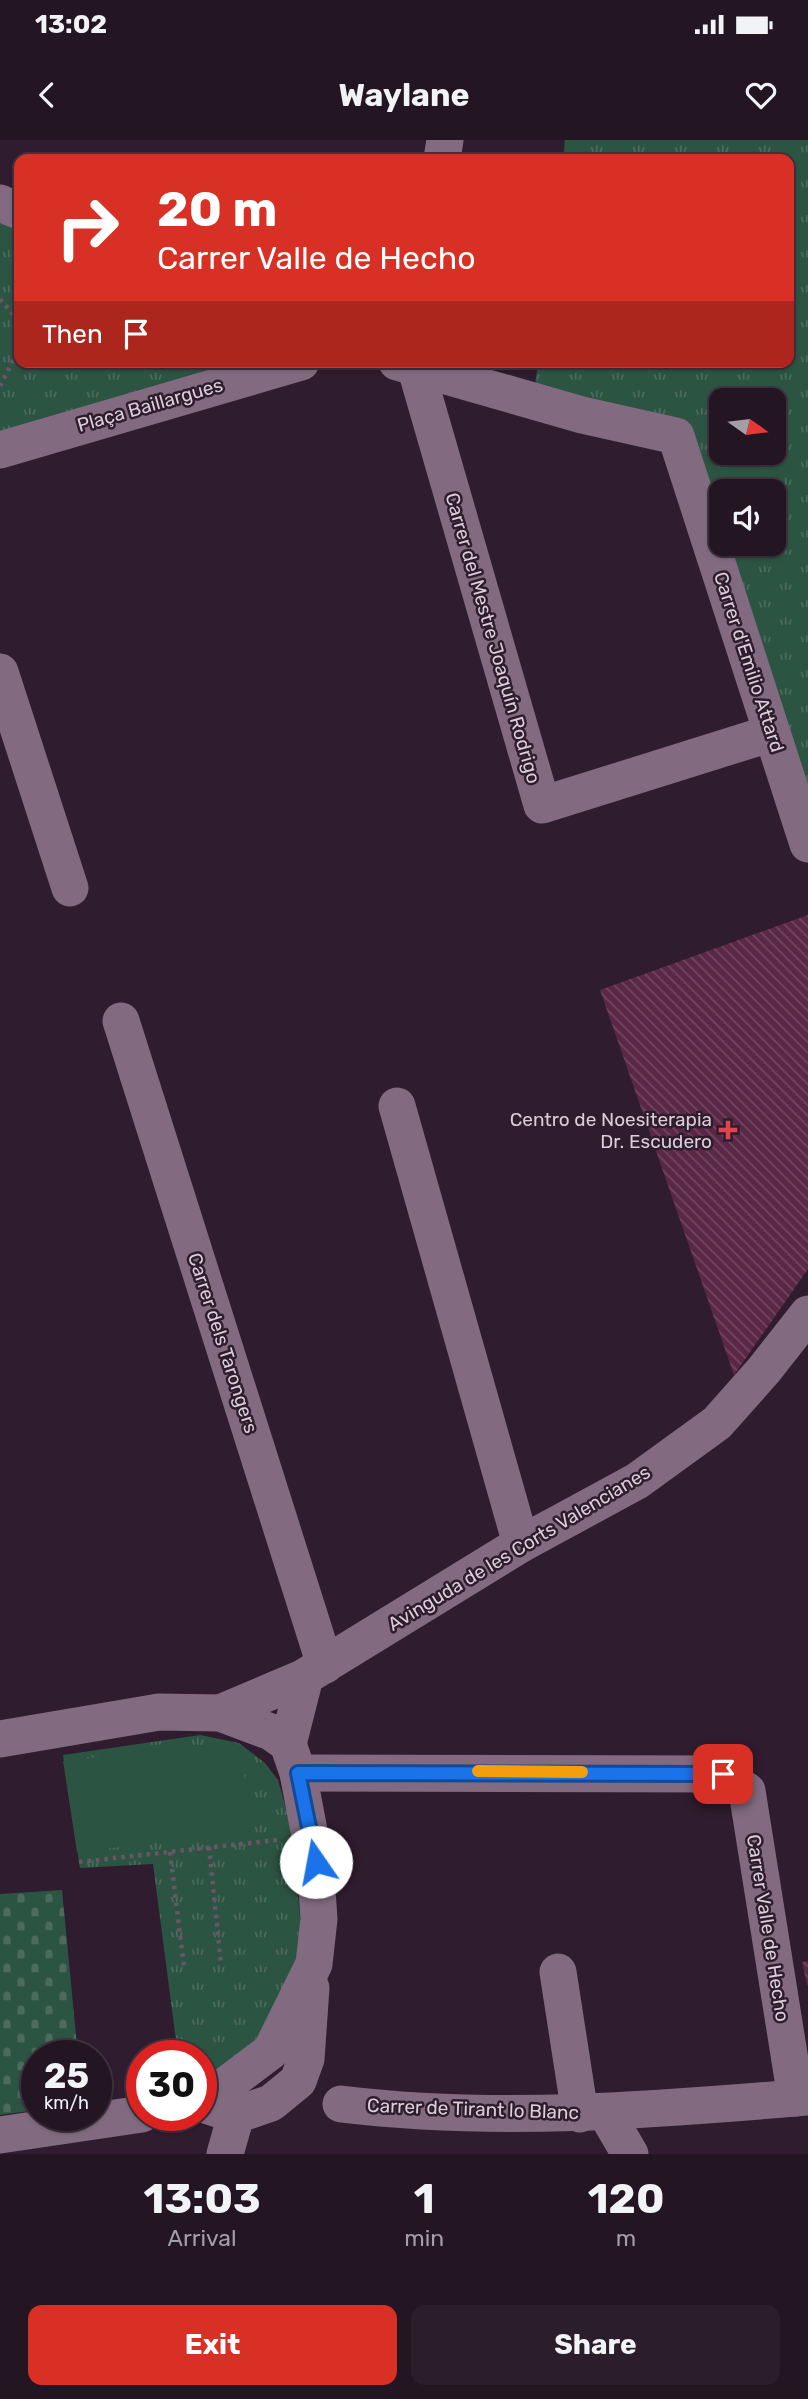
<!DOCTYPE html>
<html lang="en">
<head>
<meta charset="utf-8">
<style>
  :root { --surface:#231522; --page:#2b1e2a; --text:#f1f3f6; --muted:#a39fa5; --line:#403440; --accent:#d93025 }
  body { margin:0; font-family:Rubik,sans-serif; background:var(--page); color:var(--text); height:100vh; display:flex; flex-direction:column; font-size:26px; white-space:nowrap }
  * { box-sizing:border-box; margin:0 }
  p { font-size:23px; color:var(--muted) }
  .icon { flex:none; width:38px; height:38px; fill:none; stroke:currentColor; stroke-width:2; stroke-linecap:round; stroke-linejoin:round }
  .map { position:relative; height:2014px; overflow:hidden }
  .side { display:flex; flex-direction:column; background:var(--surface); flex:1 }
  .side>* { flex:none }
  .banner { position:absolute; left:14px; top:14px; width:780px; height:214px; border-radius:14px; box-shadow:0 2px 5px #0004,0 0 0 2px var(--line); background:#d93025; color:#fff; overflow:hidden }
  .needle { width:46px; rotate:104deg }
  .tools { position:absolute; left:709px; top:248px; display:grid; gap:14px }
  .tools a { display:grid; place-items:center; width:77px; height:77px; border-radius:14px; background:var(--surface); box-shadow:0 2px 5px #0004,0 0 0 2px var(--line); font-size:35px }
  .speed { position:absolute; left:21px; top:1900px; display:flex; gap:14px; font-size:35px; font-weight:700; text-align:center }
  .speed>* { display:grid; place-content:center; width:91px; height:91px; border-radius:50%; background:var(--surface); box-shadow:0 2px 5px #0004,0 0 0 2px var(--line); line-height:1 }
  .speed small { font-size:18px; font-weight:400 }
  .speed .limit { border:10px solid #d22; background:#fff; color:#111 }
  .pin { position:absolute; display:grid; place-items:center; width:60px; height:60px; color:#fff; margin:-30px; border-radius:14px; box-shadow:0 4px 10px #0006 }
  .me { position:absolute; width:77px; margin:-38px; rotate:348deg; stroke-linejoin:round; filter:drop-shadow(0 0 5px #0008) }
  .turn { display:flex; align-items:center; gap:24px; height:147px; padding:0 28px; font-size:32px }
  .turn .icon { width:91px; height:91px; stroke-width:2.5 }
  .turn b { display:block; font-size:49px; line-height:60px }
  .then { display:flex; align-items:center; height:66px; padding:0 28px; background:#0003; gap:14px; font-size:26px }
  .eta { display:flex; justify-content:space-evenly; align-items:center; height:119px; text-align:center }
  .eta b { font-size:42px; font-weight:700; line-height:49px }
  .primary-button { display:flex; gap:14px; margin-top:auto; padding:14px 28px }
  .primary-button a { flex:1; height:80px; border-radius:14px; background:var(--accent); color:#fff; font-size:28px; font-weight:700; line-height:80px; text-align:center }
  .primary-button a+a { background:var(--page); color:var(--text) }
  .status { display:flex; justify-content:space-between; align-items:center; height:49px; padding:0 35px; background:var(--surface); direction:ltr }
  .status svg { height:19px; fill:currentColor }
  header { display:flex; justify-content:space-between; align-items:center; height:91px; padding:0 28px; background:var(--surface); font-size:32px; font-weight:700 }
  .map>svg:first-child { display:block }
  .grass { fill:url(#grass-tufts); fill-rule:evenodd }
  .cemetery { fill:url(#cemetery-stones) }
  .pitch { fill:#2c5442 }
  .building { fill:url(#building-back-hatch) }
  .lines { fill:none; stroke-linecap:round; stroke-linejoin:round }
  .path { stroke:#685666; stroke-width:4.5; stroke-dasharray:3.5 5; stroke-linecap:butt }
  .minor { stroke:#826b81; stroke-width:37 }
  .route-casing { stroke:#114b97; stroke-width:18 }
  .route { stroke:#1a73e8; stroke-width:12 }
  .slow { stroke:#f59e0b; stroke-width:12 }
  .health-dot { fill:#e0444e; stroke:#2f1c2e; stroke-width:2.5 }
  .labels { text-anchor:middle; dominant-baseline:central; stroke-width:5; stroke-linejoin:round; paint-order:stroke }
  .street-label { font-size:19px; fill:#dbcdd9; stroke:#2f1c2e }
  .poi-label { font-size:19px; fill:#dbcdd9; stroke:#2f1c2e; text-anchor:end }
</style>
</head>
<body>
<div class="status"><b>13:02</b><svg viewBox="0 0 49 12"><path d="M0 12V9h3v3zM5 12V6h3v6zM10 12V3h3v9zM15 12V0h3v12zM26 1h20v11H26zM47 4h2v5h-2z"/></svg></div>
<header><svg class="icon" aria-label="back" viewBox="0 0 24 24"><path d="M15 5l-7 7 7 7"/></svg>Waylane<svg class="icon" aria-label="heart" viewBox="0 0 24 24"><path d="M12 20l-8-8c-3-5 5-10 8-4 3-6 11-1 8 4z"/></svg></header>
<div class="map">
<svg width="808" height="2014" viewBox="0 0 808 2014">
  <defs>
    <pattern id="grass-tufts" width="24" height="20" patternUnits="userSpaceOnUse" patternTransform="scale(1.75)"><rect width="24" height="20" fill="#2c5442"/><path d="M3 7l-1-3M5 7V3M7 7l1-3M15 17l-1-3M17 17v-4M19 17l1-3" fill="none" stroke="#4a6b5d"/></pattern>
    <pattern id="cemetery-stones" width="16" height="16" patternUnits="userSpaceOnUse" patternTransform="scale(1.75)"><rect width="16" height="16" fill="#2c5442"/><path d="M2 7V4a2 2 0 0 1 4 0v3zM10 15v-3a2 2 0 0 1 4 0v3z" fill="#4a6b5d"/></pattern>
    <pattern id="building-back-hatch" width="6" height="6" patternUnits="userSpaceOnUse" patternTransform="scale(1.75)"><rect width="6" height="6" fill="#5a2846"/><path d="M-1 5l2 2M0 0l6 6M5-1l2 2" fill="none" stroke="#714660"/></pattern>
  </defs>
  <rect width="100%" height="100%" fill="#2f1c2e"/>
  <g class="grass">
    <path d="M565,0h243v666l-86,-262h52v-52h-53v50l-38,-114 -148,-43 3,-23h251v-203h-226zM721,261h53v52h-53z"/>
    <polygon points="0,77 19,85 19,222 255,222 0,292"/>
    <polygon points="200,1595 239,1603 265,1623 278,1640 289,1679 303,1802 272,1891 201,1943 201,1916 178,1916 153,1724 80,1728 63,1615"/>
  </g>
  <polygon class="cemetery" points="62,1750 78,1916 37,1916 37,1970 0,1975 0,1754"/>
  <polygon class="pitch" points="239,1603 253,1692 77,1712 63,1621"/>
  <g class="building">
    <polygon points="808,775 808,1129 734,1235 600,850"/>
    <polygon points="808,1821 808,1845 807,1845 802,1822"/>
  </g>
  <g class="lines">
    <g class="path">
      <polyline points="0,159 19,181"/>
      <polyline points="0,246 19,208"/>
      <polyline points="209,1707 221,1824"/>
      <polyline points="170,1712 184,1827"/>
      <polyline points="79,1722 277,1700"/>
    </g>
    <g class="minor">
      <polyline points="442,19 445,0"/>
      <polyline points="0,63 19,71"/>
      <polyline points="397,222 582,275 676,296 808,704"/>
      <polyline points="414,222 542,665 772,593"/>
      <polyline points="0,310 301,222"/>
      <polyline points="0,532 70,748"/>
      <polyline points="121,881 325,1525"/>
      <polyline points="397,966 521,1404"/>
      <polyline points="306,1536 521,1404 637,1341 717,1283 764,1230 808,1174"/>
      <polyline points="220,1573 305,1537 288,1604"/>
      <polyline points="0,1599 159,1572 220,1573 271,1592 288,1604 298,1633 315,1722 319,1779 314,1824 271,1911 201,1964"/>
      <polyline points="298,1633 723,1634 747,1651 796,1958"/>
      <polyline points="558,1832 580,1974"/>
      <polyline points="202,1964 236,1975 271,1963 298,1941 306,1919 311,1848"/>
      <path d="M341,1964c156,19 311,6 467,-7"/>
      <polyline points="606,1973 630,2014"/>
      <polyline points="0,1995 142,1974"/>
      <polyline points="225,2014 236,1975"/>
    </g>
  </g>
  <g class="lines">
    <defs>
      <polyline id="route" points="316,1722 298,1633 723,1634"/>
    </defs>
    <use href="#route" class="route-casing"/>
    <use href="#route" class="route"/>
    <polyline class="slow" points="478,1631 582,1632"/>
  </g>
  <path class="health-dot" d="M724.5 979.5h7v7h7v7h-7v7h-7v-7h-7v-7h7z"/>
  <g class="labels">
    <g class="street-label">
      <text transform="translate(150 265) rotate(-16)">Plaça Baillargues</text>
      <text transform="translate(493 498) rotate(74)">Carrer del Mestre Joaquín Rodrigo</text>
      <text transform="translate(749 522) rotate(72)">Carrer d'Emilio Attard</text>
      <text transform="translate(223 1203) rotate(72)">Carrer dels Tarongers</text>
      <text transform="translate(519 1408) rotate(-31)">Avinguda de les Corts Valencianes</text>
      <text transform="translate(768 1788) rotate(81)">Carrer Valle de Hecho</text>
      <text transform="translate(473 1969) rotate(2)">Carrer de Tirant lo Blanc</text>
    </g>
    <g class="poi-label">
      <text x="712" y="979">Centro de Noesiterapia<tspan x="712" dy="22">Dr. Escudero</tspan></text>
    </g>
  </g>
</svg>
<div class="tools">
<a><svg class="needle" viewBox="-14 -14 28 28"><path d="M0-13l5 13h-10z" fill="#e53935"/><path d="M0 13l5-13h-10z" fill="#a39fa5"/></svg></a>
<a><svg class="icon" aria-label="sound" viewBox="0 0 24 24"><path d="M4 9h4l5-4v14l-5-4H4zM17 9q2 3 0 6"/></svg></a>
</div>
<div class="speed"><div>25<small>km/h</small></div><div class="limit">30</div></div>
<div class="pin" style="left:723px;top:1634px;background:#d93025"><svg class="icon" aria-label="arrive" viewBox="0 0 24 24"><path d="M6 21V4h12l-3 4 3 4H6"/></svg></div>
<svg class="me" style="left:316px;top:1722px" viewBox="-20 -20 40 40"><circle r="19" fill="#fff"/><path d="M0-13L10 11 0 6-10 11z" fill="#1a73e8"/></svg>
<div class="banner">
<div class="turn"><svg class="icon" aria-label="right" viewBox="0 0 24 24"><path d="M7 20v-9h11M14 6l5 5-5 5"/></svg><div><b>20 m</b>Carrer Valle de Hecho</div></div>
<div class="then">Then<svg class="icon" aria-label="arrive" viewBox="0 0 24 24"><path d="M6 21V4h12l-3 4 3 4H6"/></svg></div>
</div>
</div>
<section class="side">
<div class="eta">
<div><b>13:03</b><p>Arrival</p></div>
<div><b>1</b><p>min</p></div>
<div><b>120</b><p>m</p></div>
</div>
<div class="primary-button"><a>Exit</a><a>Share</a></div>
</section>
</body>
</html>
